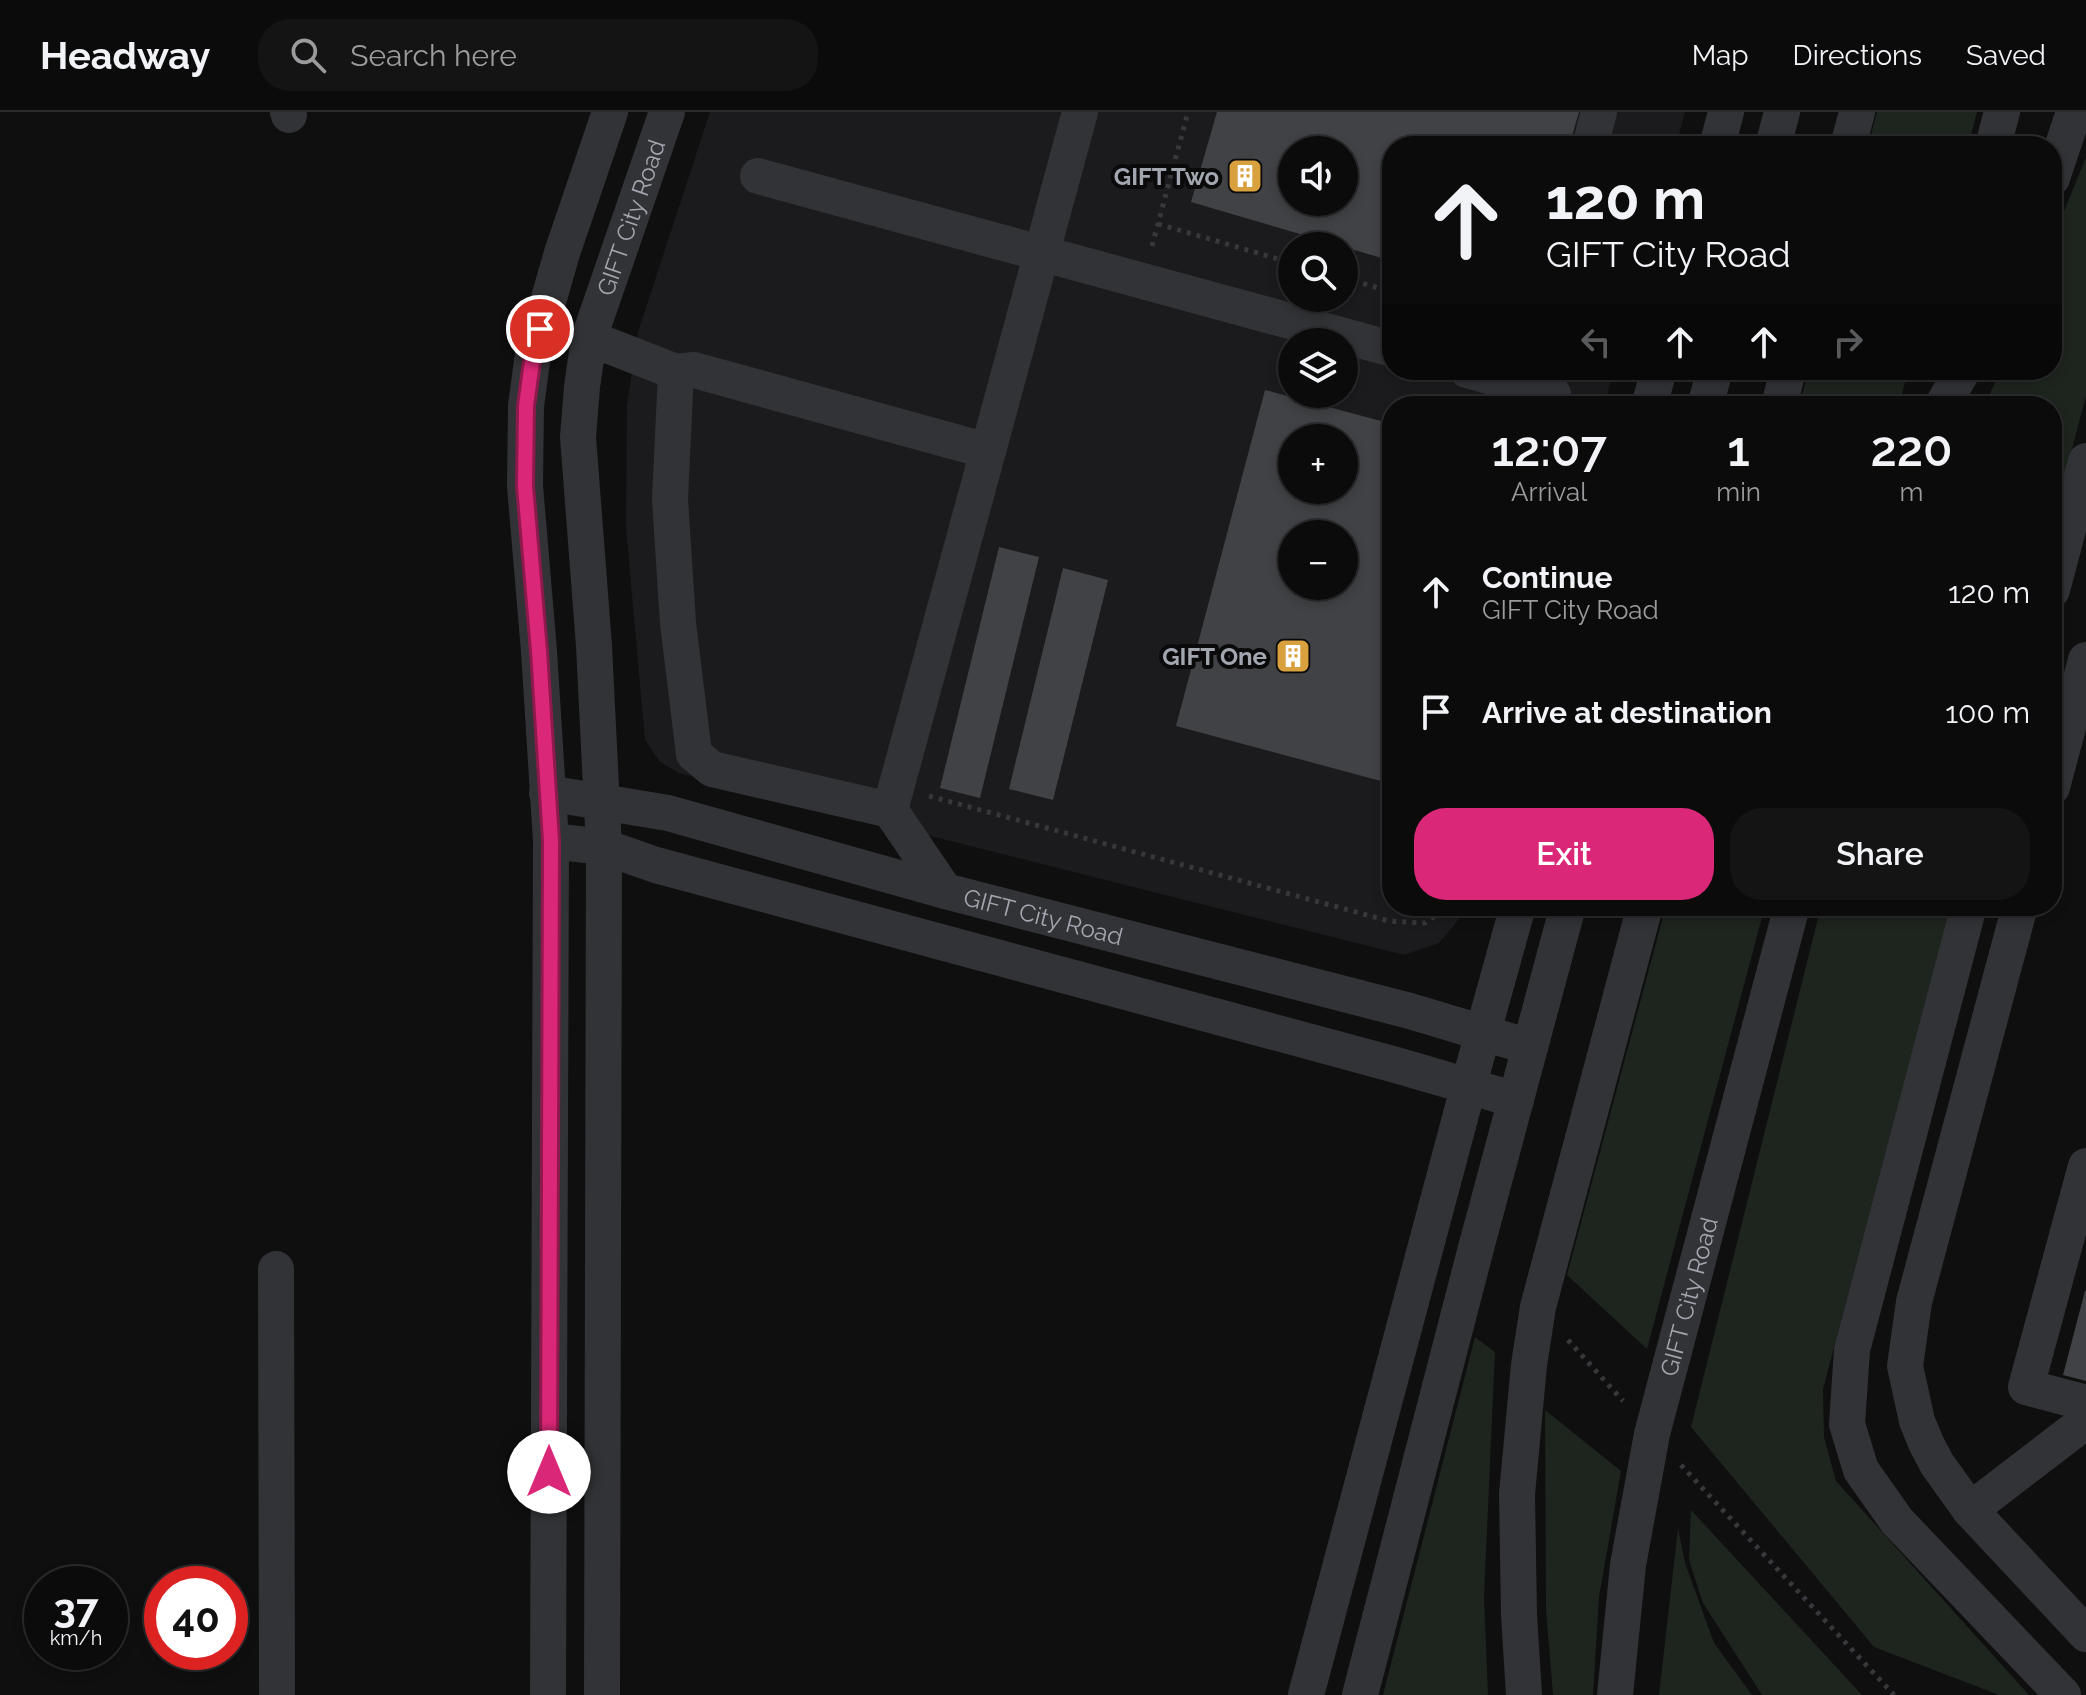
<!DOCTYPE html>
<html lang="en">
<head>
<meta charset="utf-8">
<style>
  :root { --surface:#0b0b0c; --page:#141415; --text:#f1f3f6; --muted:#9a9b9d; --line:#2b2b2d; --accent:#db2777 }
  body { margin:0; font-family:Raleway,sans-serif; background:var(--page); color:var(--text); height:100vh; display:flex; flex-direction:column; font-size:30px; white-space:nowrap }
  * { box-sizing:border-box; margin:0 }
  p { font-size:26px; color:var(--muted) }
  .icon { flex:none; width:44px; height:44px; fill:none; stroke:currentColor; stroke-width:2; stroke-linecap:round; stroke-linejoin:round }
  .map { position:relative; flex:1; overflow:hidden }
  .sheet { position:absolute; left:1382px; top:284px; width:680px; height:520px; display:flex; flex-direction:column; background:var(--surface); border-radius:32px; box-shadow:0 4px 12px #0003,0 0 0 2px var(--line) }
  .sheet>* { flex:none }
  .top-card { position:absolute; left:1382px; top:24px; width:680px; height:244px; border-radius:32px; box-shadow:0 4px 12px #0003,0 0 0 2px var(--line); background:#0b0b0c; color:var(--text); overflow:hidden }
  .buttons { position:absolute; left:1278px; top:24px; display:grid; gap:16px }
  .buttons a { display:grid; place-items:center; width:80px; height:80px; border-radius:50%; background:var(--surface); box-shadow:0 4px 12px #0003,0 0 0 2px var(--line); font-size:40px }
  .speed { position:absolute; left:24px; top:1454px; display:flex; gap:16px; font-size:40px; font-weight:700; text-align:center }
  .speed>* { display:grid; place-content:center; width:104px; height:104px; border-radius:50%; background:var(--surface); box-shadow:0 4px 12px #0003,0 0 0 2px var(--line); line-height:1 }
  .speed small { font-size:20px; font-weight:400 }
  .speed .limit { border:12px solid #d22; background:#fff; color:#111 }
  .pin { position:absolute; display:grid; place-items:center; width:68px; height:68px; color:#fff; margin:-34px; border:4px solid #fff; border-radius:50%; box-shadow:0 2px 8px #0007 }
  .me { position:absolute; width:88px; margin:-44px; rotate:0deg; stroke-linejoin:round; filter:drop-shadow(0 0 6px #0008) }
  .turn { display:flex; align-items:center; gap:28px; height:168px; padding:0 32px; font-size:36px }
  .turn .icon { width:104px; height:104px; stroke-width:2.5 }
  .turn b { display:block; font-size:56px; line-height:68px }
  .lanes { display:flex; align-items:center; height:76px; padding:0 32px; background:#0003; justify-content:center; gap:40px; direction:ltr }
  .lanes .off { opacity:.35 }
  .eta { display:flex; justify-content:space-evenly; align-items:center; height:136px; text-align:center }
  .eta b { font-size:48px; font-weight:600; line-height:56px }
  .cta { display:flex; gap:16px; margin-top:auto; padding:16px 32px }
  .cta a { flex:1; height:92px; border-radius:32px; background:var(--accent); color:#fff; font-size:32px; font-weight:600; line-height:92px; text-align:center }
  .cta a+a { background:var(--page); color:var(--text) }
  ul { padding:0; list-style:none }
  li { display:flex; align-items:center; gap:24px; height:120px; padding:0 32px }
  li div { flex:1 }
  li b { display:block; font-size:30px }
  li em { font-style:normal }
  header { display:flex; align-items:center; gap:48px; box-sizing:border-box; height:112px; padding:0 40px; background:var(--surface); border-bottom:2px solid var(--line) }
  header strong { font-size:38px }
  nav { display:flex; gap:44px; margin-inline-start:auto; font-size:28px }
  .search { width:560px; height:72px; background:var(--page); display:flex; align-items:center; gap:20px; box-sizing:border-box; padding:0 28px; border-radius:32px; color:var(--muted); font-size:30px }
  .map>svg:first-child { display:block }
  .built { fill:#1b1b1d; fill-rule:evenodd }
  .green { fill:#1e241e }
  .building { fill:#414245; fill-rule:evenodd }
  .lines { fill:none; stroke-linecap:round; stroke-linejoin:round }
  .path { stroke:#37383b; stroke-width:5; stroke-dasharray:4 6; stroke-linecap:butt }
  .minor { stroke:#323336; stroke-width:36 }
  .route-casing { stroke:#8e194d; stroke-width:20 }
  .route { stroke:#db2777; stroke-width:14 }
  .labels { text-anchor:middle; dominant-baseline:central; stroke-width:8; stroke-linejoin:round; paint-order:stroke }
  .poi-label { font-size:24px; font-weight:bold; fill:#a2a6af; stroke:#0a0a0b; text-anchor:end }
  .street-label { font-size:24px; fill:#a2a6af; stroke:#0a0a0b }
</style>
</head>
<body>
<header>
<strong>Headway</strong>
<div class="search"><svg class="icon" aria-label="search" viewBox="0 0 24 24"><circle cx="10" cy="10" r="6"/><path d="M15 15l6 6"/></svg>Search here</div>
<nav><a>Map</a><a>Directions</a><a>Saved</a></nav>
</header>
<div class="map">
<svg width="2086" height="1583" viewBox="0 0 2086 1583">
  <rect width="100%" height="100%" fill="#0f0f10"/>
  <path class="built" d="M710,0h975l-9,34h-284v224h222l-10,36h-212v500h75l-1,5 -27,32 -35,12 -725,-182 -19,-11 -15,-22 -19,-212 1,-123 11,-73zM1292,38h52v52h-52zM1292,134h52v52h-52zM1292,230h52v52h-52zM1292,326h52v52h-52zM1292,422h52v52h-52z"/>
  <g class="green">
    <polygon points="1877,0 1977,0 1968,34 1868,34"/>
    <polygon points="2086,45 2086,284 2052,412 2052,294 1985,294 2000,258 2052,258 2052,129"/>
    <polygon points="1809,258 1908,258 1899,294 1799,294"/>
    <polygon points="1666,794 1765,794 1647,1237 1567,1163"/>
    <polygon points="1821,794 1951,794 1823,1277 1824,1325 1836,1369 2029,1583 1999,1583 1874,1535 1691,1315"/>
    <polygon points="1475,1225 1495,1240 1484,1485 1488,1583 1383,1583"/>
    <polygon points="1545,1298 1621,1359 1599,1485 1593,1583 1553,1583 1546,1498"/>
    <polygon points="1691,1398 1862,1583 1762,1583 1703,1491 1689,1448"/>
    <polygon points="1678,1416 1685,1451 1714,1531 1752,1583 1659,1583"/>
  </g>
  <g class="building">
    <path d="M1217,0h362l-10,34h-177v115l-201,-59zM1292,38h52v52h-52z"/>
    <path d="M1265,278l127,34v360l-216,-58zM1292,326h52v52h-52zM1292,422h52v52h-52z"/>
    <polygon points="999,435 1039,445 980,686 940,676"/>
    <polygon points="1063,456 1108,468 1053,688 1009,677"/>
    <polygon points="2085,1179 2086,1179 2086,1269 2063,1263"/>
  </g>
  <g class="lines">
    <g class="path">
      <polyline points="1158,112 1292,151"/>
      <polyline points="1152,134 1188,0"/>
      <polyline points="1344,166 1392,180"/>
      <polyline points="929,684 1389,809 1425,811 1449,794"/>
      <polyline points="1568,1228 1623,1289"/>
      <polyline points="1681,1353 1894,1583"/>
    </g>
    <g class="minor">
      <polyline points="288,0 289,3"/>
      <polyline points="1590,34 1599,0"/>
      <polyline points="1717,34 1726,0"/>
      <polyline points="1773,34 1782,0"/>
      <polyline points="1848,34 1857,0"/>
      <polyline points="1993,34 2002,0"/>
      <polyline points="758,64 1392,237"/>
      <polyline points="2052,66 2074,0"/>
      <polyline points="589,226 676,260 670,387 678,511 694,642 712,657 890,698 945,779"/>
      <polyline points="1467,258 1553,282 1550,294"/>
      <polyline points="676,260 694,258 988,339 890,698"/>
      <polyline points="1649,294 1659,258"/>
      <polyline points="1705,294 1715,258"/>
      <polyline points="1779,294 1788,258"/>
      <polyline points="1942,294 1963,258"/>
      <polyline points="988,339 1080,0"/>
      <polyline points="2052,478 2086,349"/>
      <polyline points="2052,675 2086,548"/>
      <path id="s1" d="M547,681l121,20 277,78 465,120 120,36"/>
      <polyline points="551,729 604,735 656,753 1396,953 1516,988"/>
      <polyline points="1969,794 1852,1238 1847,1312 1861,1358 1897,1409 2063,1583"/>
      <polyline points="2020,794 1914,1190 1905,1254 1917,1309 1926,1331 1937,1352 1970,1398 2086,1522"/>
      <polyline points="2086,1054 2026,1275 2086,1291"/>
      <polyline points="276,1157 277,1583"/>
      <polyline points="1970,1398 2086,1309"/>
      <polyline points="548,1583 551,729 539,539 525,374 526,294 533,242 562,141 610,0"/>
      <path id="s2" d="M602,1583l2,-848 -10,-201 -16,-209 4,-50 7,-49 78,-226"/>
      <polyline points="1306,1583 1483,920 1518,794"/>
      <polyline points="1360,1583 1476,1136 1568,794"/>
      <polyline points="1524,1583 1519,1503 1517,1382 1529,1253 1538,1195 1645,794"/>
      <path id="s3" d="M1615,1583l13,-130 24,-131 140,-528"/>
    </g>
  </g>
  <g class="lines">
    <defs>
      <polyline id="route" points="540,217 533,242 526,294 525,374 539,539 551,729 549,1360"/>
    </defs>
    <use href="#route" class="route-casing"/>
    <use href="#route" class="route"/>
  </g>
  <defs>
    <symbol id="building-square" viewBox="-11 -11 22 22"><rect x="-9" y="-9" width="18" height="18" rx="4" fill="#d9a03e" stroke="#0a0a0b"/><path d="M-4-6H4V6H1V3H-1V6H-4ZM-2.5-4.3h1.7v1.8h-1.7ZM.8-4.3h1.7v1.8H.8ZM-2.5-1h1.7V.8h-1.7ZM.8-1h1.7V.8H.8Z" fill="#fff"/></symbol>
  </defs>
  <g fill-rule="evenodd">
    <use href="#building-square" x="1225" y="44" width="40" height="40"/>
    <use href="#building-square" x="1273" y="524" width="40" height="40"/>
  </g>
  <g class="labels">
    <g class="poi-label">
      <text x="1219" y="64">GIFT Two</text>
      <text x="1267" y="544">GIFT One</text>
    </g>
    <g class="street-label">
      <text stroke="none"><textPath href="#s2" startOffset="1486">GIFT City Road</textPath></text>
      <text stroke="none"><textPath href="#s1" startOffset="512">GIFT City Road</textPath></text>
      <text stroke="none"><textPath href="#s3" startOffset="406">GIFT City Road</textPath></text>
    </g>
  </g>
</svg>
<div class="buttons">
<a><svg class="icon" aria-label="sound" viewBox="0 0 24 24"><path d="M4 9h4l5-4v14l-5-4H4zM17 9q2 3 0 6"/></svg></a>
<a><svg class="icon" aria-label="search" viewBox="0 0 24 24"><circle cx="10" cy="10" r="6"/><path d="M15 15l6 6"/></svg></a>
<a><svg class="icon" aria-label="layers" viewBox="0 0 24 24"><path d="M12 4l9 5-9 5-9-5zM3 14l9 5 9-5"/></svg></a>
<a>+</a>
<a>−</a>
</div>
<div class="speed"><div>37<small>km/h</small></div><div class="limit">40</div></div>
<div class="pin" style="left:540px;top:217px;background:#d93025"><svg class="icon" aria-label="arrive" viewBox="0 0 24 24"><path d="M6 21V4h12l-3 4 3 4H6"/></svg></div>
<svg class="me" style="left:549px;top:1360px" viewBox="-20 -20 40 40"><circle r="19" fill="#fff"/><path d="M0-13L10 11 0 6-10 11z" fill="#db2777"/></svg>
<div class="top-card">
<div class="turn"><svg class="icon" aria-label="ahead" viewBox="0 0 24 24"><path d="M12 20V5M6 11l6-6 6 6"/></svg><div><b>120 m</b>GIFT City Road</div></div>
<div class="lanes"><svg class="icon off" aria-label="left" viewBox="0 0 24 24"><path d="M17 20v-9H6M10 6l-5 5 5 5"/></svg><svg class="icon" aria-label="ahead" viewBox="0 0 24 24"><path d="M12 20V5M6 11l6-6 6 6"/></svg><svg class="icon" aria-label="ahead" viewBox="0 0 24 24"><path d="M12 20V5M6 11l6-6 6 6"/></svg><svg class="icon off" aria-label="right" viewBox="0 0 24 24"><path d="M7 20v-9h11M14 6l5 5-5 5"/></svg></div>
</div>
<section class="sheet">
<div class="eta">
<div><b>12:07</b><p>Arrival</p></div>
<div><b>1</b><p>min</p></div>
<div><b>220</b><p>m</p></div>
</div>
<ul>
<li><svg class="icon" aria-label="ahead" viewBox="0 0 24 24"><path d="M12 20V5M6 11l6-6 6 6"/></svg><div><b>Continue</b><p>GIFT City Road</p></div><em>120 m</em></li>
<li><svg class="icon" aria-label="arrive" viewBox="0 0 24 24"><path d="M6 21V4h12l-3 4 3 4H6"/></svg><div><b>Arrive at destination</b></div><em>100 m</em></li>
</ul>
<div class="cta"><a>Exit</a><a>Share</a></div>
</section>
</div>
</body>
</html>
